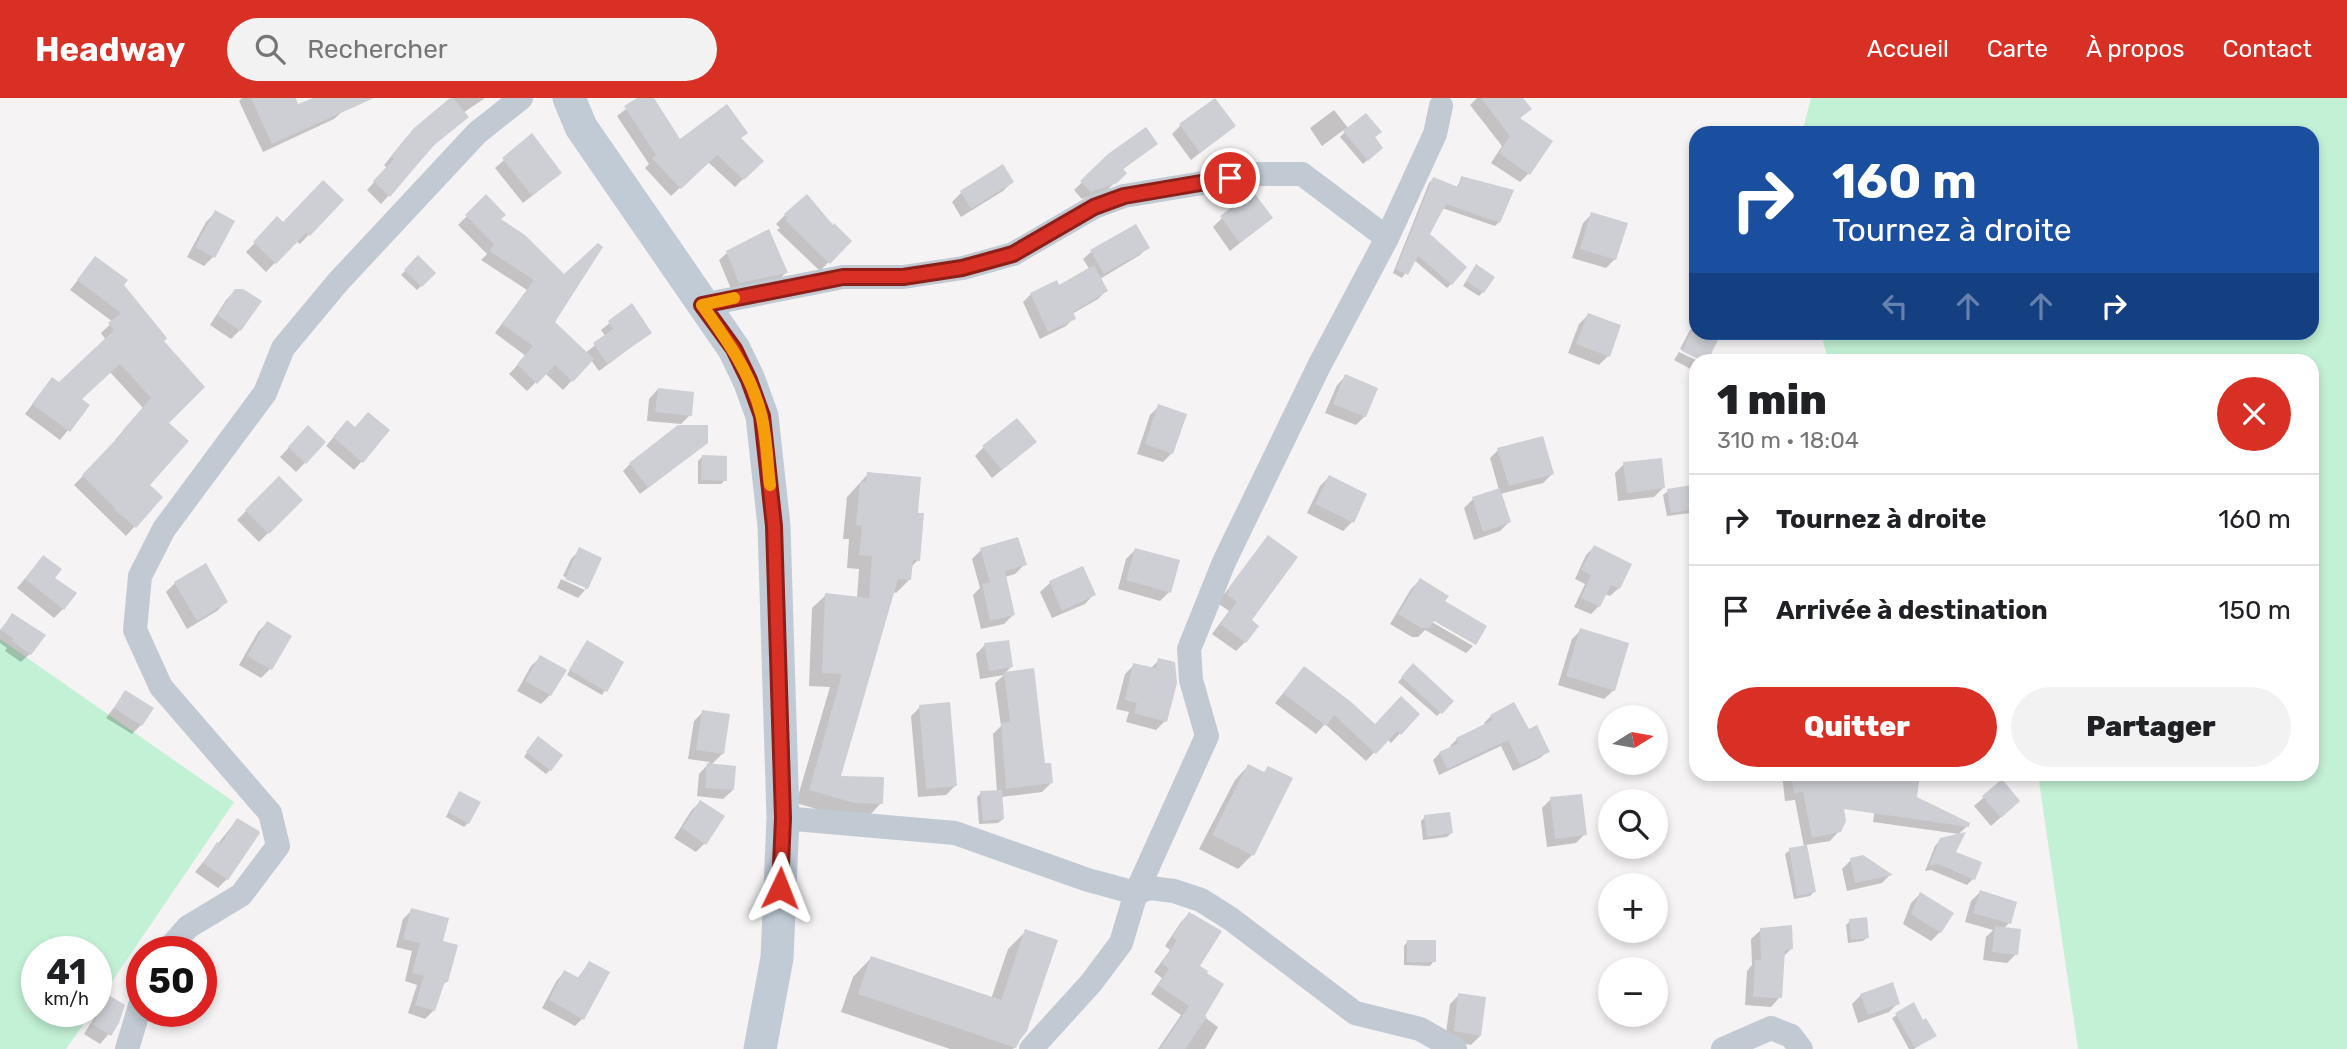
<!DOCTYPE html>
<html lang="fr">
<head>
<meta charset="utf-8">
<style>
  :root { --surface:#fff; --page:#f2f2f2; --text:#202124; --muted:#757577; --line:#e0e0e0; --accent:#d93025 }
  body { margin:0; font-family:Rubik,sans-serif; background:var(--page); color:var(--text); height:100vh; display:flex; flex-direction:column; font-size:26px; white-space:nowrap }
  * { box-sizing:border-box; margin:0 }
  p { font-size:23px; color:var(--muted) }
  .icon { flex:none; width:38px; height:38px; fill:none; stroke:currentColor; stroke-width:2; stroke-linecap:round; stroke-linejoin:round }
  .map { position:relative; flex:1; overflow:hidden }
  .drawer { position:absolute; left:1689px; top:256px; width:630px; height:427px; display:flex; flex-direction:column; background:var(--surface); border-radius:21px; box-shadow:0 4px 10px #0003 }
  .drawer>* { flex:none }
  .banner { position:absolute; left:1689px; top:28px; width:630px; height:214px; border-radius:21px; box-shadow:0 4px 10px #0003; background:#1a4fa0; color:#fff; overflow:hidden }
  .needle { width:46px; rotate:79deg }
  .buttons { position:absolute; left:1598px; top:607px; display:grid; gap:14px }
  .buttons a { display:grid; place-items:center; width:70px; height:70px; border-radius:50%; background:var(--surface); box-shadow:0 4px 10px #0003; font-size:35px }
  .speed { position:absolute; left:21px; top:838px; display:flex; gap:14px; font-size:35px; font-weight:700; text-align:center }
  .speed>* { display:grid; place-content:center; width:91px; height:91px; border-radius:50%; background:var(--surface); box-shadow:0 4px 10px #0003; line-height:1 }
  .speed small { font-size:18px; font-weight:400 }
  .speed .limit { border:10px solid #d22; background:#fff; color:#111 }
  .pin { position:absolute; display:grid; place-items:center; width:60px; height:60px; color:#fff; margin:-30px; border:4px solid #fff; border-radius:50%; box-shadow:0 2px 7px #0007 }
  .me { position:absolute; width:77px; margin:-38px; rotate:2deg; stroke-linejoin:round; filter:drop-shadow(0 0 5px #0008) }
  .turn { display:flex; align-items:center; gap:24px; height:147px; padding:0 28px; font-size:32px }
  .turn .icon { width:91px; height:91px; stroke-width:2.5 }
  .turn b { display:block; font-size:49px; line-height:60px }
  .lanes { display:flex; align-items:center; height:66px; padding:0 28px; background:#0003; justify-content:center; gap:35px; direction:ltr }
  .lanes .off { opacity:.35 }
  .round { display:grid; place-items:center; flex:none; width:74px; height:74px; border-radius:37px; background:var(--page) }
  .head { display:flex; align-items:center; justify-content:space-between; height:119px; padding:0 28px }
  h1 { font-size:42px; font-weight:800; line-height:52px }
  .action { display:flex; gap:14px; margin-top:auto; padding:14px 28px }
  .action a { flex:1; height:80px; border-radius:42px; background:var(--accent); color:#fff; font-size:28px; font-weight:800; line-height:80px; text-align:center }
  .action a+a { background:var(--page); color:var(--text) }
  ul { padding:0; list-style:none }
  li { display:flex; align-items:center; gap:21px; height:91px; padding:0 28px; border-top:2px solid var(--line) }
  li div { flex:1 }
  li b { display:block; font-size:26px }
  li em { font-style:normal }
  header { display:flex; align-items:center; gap:42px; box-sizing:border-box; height:98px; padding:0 35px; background:var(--accent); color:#fff }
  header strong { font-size:33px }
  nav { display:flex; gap:38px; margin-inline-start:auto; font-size:24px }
  .search { width:490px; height:63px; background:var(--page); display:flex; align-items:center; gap:18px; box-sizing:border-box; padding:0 24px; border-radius:38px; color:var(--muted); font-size:26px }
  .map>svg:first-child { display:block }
  .green { fill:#c3f1d5 }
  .shadow { fill:#0003 }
  .building { fill:#cdcfd5 }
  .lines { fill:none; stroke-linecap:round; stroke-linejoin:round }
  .street { stroke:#c1cad2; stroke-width:24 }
  .secondary { stroke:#c1cbd6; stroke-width:33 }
  .route-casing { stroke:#8d1f18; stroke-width:18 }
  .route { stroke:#d93025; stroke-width:12 }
  .slow { stroke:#f59e0b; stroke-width:12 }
</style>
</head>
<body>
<header>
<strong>Headway</strong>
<div class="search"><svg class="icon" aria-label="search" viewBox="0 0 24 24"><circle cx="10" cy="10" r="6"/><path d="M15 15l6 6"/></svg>Rechercher</div>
<nav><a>Accueil</a><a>Carte</a><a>À propos</a><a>Contact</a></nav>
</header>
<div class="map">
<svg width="2347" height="951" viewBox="0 0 2347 951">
  <rect width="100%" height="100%" fill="#f5f3f3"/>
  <g class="green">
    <polygon points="1811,0 2347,0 2347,951 2078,951 2038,676 2312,676 2312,262 1828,262 1821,235 2312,234 2312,35 1802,35"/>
    <polygon points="0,541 234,704 96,907 96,854 37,854 37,914 92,914 66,951 0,951"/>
  </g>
  <g class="shadow">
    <polygon points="242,0 294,0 298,9 317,0 338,0 344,12 334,21 263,54 239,3"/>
    <polygon points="452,0 485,0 463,15 381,106 367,92 387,70 384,67 406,40"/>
    <polygon points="640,0 652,0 679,44 739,41 761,63 735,89 708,64 671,98 645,70 649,66 617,18"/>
    <polygon points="1477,0 1521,0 1530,11 1519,21 1529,75 1520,84 1491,65 1502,48 1470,7"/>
    <polygon points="1334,12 1349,31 1373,40 1381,50 1363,66 1340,39 1346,33 1345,31 1322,48 1310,30"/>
    <polygon points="1181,27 1234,28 1191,62 1172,36"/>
    <polygon points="532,38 551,83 523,105 495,70"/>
    <polygon points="1156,46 1122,72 1125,75 1107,92 1082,101 1074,92 1109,58"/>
    <polygon points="1462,80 1499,124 1495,128 1442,110 1427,136 1451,186 1447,190 1414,162 1402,180 1393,175 1429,85 1433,81 1456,90"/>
    <polygon points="1012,84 1003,93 961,119 952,104 961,95"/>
    <polygon points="486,99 499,122 524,138 553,224 585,255 606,239 601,232 631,208 650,235 599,273 591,262 563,292 545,275 527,293 509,276 526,258 495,235 527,192 481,162 487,156 458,127"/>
    <polygon points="341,102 300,146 296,143 266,174 246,154 278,121 283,126"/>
    <polygon points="215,115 233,124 213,159 204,168 187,159 206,124"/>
    <polygon points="1592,116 1615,161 1606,170 1572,160 1583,125"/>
    <polygon points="785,117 849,143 820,173 777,132 780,130 776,126"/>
    <polygon points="1222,120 1271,120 1230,153 1213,129"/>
    <polygon points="1135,128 1148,149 1140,157 1100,181 1106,193 1098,201 1072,216 1074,220 1066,228 1040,241 1023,204 1031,196 1056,185 1059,190 1090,172 1083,161 1091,154"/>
    <polygon points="768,133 786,174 779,182 731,191 719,162 727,155"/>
    <polygon points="95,160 122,187 162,243 167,325 147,387 161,399 126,438 74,387 117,343 115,342 143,310 110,274 80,301 88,307 60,342 25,316 52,281 59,286 106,242 101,235 113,224 70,192"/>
    <polygon points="418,160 434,175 417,192 401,177"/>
    <polygon points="1472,173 1483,194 1479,198 1463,188"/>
    <polygon points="236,192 240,232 231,241 210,227 226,202"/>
    <polygon points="1588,217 1608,258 1599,267 1568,255 1579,226"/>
    <polygon points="1696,226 1696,234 1711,253 1713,262 1703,262 1680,251 1690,232"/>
    <polygon points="1679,254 1696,262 1696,274 1674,262"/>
    <polygon points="1346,278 1365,318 1356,327 1325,315 1337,287"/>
    <polygon points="658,291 690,317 681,326 647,323 649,301"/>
    <polygon points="1159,308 1172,355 1163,364 1137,356 1150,317"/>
    <polygon points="308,329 324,345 296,374 280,359"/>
    <polygon points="355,331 362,363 354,372 326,348 339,333"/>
    <polygon points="707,345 640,396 623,373 630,366"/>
    <polygon points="984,349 1025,353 992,380 975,358"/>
    <polygon points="1498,352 1552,376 1543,385 1500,396 1509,424 1500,433 1474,442 1464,410 1473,401 1499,392 1490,360"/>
    <polygon points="702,359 725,382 721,386 698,386 698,363"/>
    <polygon points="1624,366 1663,390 1654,399 1618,403 1615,375"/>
    <polygon points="868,376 916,416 918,462 911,469 910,481 896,495 893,494 839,679 881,705 868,719 840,718 796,705 830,589 809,588 812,510 826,497 857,500 859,471 847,470 849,441 843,441 847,399"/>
    <polygon points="1329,379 1352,424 1343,433 1307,415 1320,388"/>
    <polygon points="279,380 301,402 259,444 237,422"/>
    <polygon points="1668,393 1694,411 1690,415 1667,418 1663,397"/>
    <polygon points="1268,440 1245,544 1236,553 1212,536 1229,513 1219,506 1222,499"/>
    <polygon points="1594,449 1619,490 1610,498 1605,496 1599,508 1591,516 1574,509 1585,486 1575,481 1586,457"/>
    <polygon points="580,452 587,490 585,492 585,488 563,478 571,461"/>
    <polygon points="981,452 1025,466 1015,476 1005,479 1013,517 1004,526 981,531 973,497 980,490 972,461"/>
    <polygon points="1135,452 1169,494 1160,503 1118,491 1126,461"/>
    <polygon points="43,459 63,511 54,520 17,490"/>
    <polygon points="1082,470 1094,496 1085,506 1052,520 1040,494 1050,485"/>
    <polygon points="561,481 585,492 578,500 557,490"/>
    <polygon points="1420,482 1443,504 1485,529 1475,546 1427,517 1425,520 1473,548 1466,555 1425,532 1418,539 1412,539 1390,526 1411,491"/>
    <polygon points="175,485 226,504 217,513 187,531 166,494"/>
    <polygon points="12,518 30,556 21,564 5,553 7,550 0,545 0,532"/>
    <polygon points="267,525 289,538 270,571 261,580 239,567 258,534"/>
    <polygon points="1581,532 1614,592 1604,601 1558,587 1572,541"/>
    <polygon points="985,547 1012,568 1004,576 1033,572 1044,667 1051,685 1042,694 1001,699 1003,721 998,725 979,726 977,699 981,695 997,694 993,636 1001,628 995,585 1004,577 980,581 976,556"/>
    <polygon points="583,549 622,565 602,597 567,577"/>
    <polygon points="541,559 550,597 541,606 517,593 531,568"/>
    <polygon points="1159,562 1165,623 1156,632 1126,624 1129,614 1116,611 1125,576 1134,567 1150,571"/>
    <polygon points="1413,568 1451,603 1437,618 1398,584"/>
    <polygon points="1304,570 1374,628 1418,616 1391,645 1387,641 1366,663 1325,626 1316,636 1275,605"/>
    <polygon points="126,594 141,627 132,636 106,620"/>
    <polygon points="920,609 955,688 946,697 918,699 911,618"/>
    <polygon points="703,614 723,655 711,667 733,692 723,701 697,698 699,676 710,664 688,661 694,623"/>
    <polygon points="1491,618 1528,633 1548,653 1540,660 1513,673 1501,648 1439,677 1433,662 1440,655 1451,651 1450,648 1457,641 1486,628 1484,625"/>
    <polygon points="534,644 550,672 546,676 524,659"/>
    <polygon points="1248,668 1262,676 1291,681 1252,757 1238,771 1199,751 1235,682"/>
    <polygon points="1782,676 1831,676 1839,733 1830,743 1806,747 1814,794 1810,798 1794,801 1785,756 1790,752 1804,749 1795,702 1785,703"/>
    <polygon points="1884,676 1899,676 1896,681 1915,700 1967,728 1959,736 1873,724 1878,687 1882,682"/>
    <polygon points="2001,684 2009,712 1991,728 1974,708"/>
    <polygon points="456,700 468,725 464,729 446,719"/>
    <polygon points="1551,701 1585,736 1576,745 1547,749 1542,710"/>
    <polygon points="700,704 705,745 696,754 674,740 691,713"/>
    <polygon points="1425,719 1451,735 1447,739 1423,742 1421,723"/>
    <polygon points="237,722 258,735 227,781 218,790 195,774"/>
    <polygon points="1941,741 1973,781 1967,787 1931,772 1925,773 1935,748"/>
    <polygon points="1851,762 1890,777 1882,785 1847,793 1842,771"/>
    <polygon points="1980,794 2009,825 2003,831 2016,856 2007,865 1983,862 1986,839 1993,832 1965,824 1971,803"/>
    <polygon points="1920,796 1940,834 1931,843 1903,826 1911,805"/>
    <polygon points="412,812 441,844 447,883 441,889 434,912 425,921 408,915 417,887 405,883 412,853 396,849 403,821"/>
    <polygon points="1189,816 1198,868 1203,918 1218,929 1205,951 1158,951 1181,917 1151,896 1162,880 1154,874 1170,852 1165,848 1181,824"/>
    <polygon points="1850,823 1868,839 1863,843 1848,845 1846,827"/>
    <polygon points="1761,832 1791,851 1782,860 1780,899 1771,909 1745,907 1747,873 1752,867 1751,841"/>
    <polygon points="1026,833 1015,949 1013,951 950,951 841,914 853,879 871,860 991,901 1008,851"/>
    <polygon points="1408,843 1434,863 1430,868 1404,867 1404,848"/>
    <polygon points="589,865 583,920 575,928 542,910 557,882 564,875 577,881"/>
    <polygon points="1459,897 1480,938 1471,947 1445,942 1450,906"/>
    <polygon points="1861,897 1898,905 1889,914 1858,925 1852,906"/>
    <polygon points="110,900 118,925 100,946 84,936 101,909"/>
    <polygon points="1913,907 1922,924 1934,938 1914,951 1909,951 1892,920"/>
  </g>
  <g class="building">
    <polygon points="251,0 296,0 298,6 313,0 374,0 272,46"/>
    <polygon points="450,0 453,0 469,19 433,48 390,99 373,83 394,61 391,58 414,30"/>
    <polygon points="637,0 654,0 680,41 727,6 748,35 741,40 764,63 744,82 717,57 681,91 652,60 656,57 624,8"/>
    <polygon points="1215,0 1236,28 1200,55 1179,26"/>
    <polygon points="1481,0 1523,0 1532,11 1520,20 1553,43 1530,77 1499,55 1510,38"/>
    <polygon points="1366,15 1382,34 1375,39 1383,50 1368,63 1343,33"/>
    <polygon points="1146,29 1158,46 1123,71 1127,75 1117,85 1091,94 1080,83 1108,56"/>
    <polygon points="532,35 562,75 532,98 502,60"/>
    <polygon points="1003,66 1014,84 971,111 960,93"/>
    <polygon points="1461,78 1514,92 1500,125 1446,106 1430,136 1467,169 1452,187 1418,158 1408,177 1396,171 1433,79 1458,89"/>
    <polygon points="323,82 344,102 310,138 306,135 276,166 253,144 277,118 283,124"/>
    <polygon points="1253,93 1273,120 1240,145 1220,118"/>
    <polygon points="486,96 506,117 501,121 525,137 564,176 598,145 603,149 555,224 594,261 573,284 555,267 537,286 517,266 533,248 502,226 534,182 489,153 494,146 465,117"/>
    <polygon points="807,96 833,127 834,125 852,143 830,166 785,122 788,121 784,116"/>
    <polygon points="215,112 235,123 215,160 195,149"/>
    <polygon points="1591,114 1628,125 1616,162 1580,151"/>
    <polygon points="1136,126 1150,150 1104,176 1090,152"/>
    <polygon points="769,131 788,175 739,185 726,153"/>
    <polygon points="418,157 436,175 422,189 404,172"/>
    <polygon points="95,158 128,182 124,187 167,240 164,243 205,289 169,325 189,343 150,387 163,399 136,430 114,411 115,410 82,377 124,333 123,332 151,300 120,266 82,301 90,307 70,334 32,306 52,279 59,284 114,232 108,225 121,215 77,182"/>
    <polygon points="1476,166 1495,179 1484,195 1466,183"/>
    <polygon points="1094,167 1108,193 1073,214 1076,221 1048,234 1030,195 1057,182 1059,187"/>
    <polygon points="235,191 243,191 262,203 241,233 217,217"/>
    <polygon points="632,205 652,235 607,266 593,245 613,231 608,223"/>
    <polygon points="1588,215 1621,227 1610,259 1576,246"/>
    <polygon points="1691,234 1722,234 1708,262 1700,262 1682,253"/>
    <polygon points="1345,276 1378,290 1366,319 1333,306"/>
    <polygon points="658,290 694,294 692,318 655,314"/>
    <polygon points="1158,306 1187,316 1173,356 1145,346"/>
    <polygon points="368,314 390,332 363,365 333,339 347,322 355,329"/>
    <polygon points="1017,320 1037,344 1002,372 982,348"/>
    <polygon points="308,327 326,344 306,366 288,349"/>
    <polygon points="678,327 708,327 708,345 648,390 629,365"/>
    <polygon points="1543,338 1554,376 1509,388 1497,350"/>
    <polygon points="702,357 727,358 727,383 701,382"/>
    <polygon points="1662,360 1665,390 1627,395 1623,364"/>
    <polygon points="867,374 921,379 918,415 924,415 920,463 913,462 911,482 898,481 841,678 884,679 883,706 854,705 809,692 842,576 822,575 825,495 869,500 872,458 859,457 862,428 856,427 860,384 866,384"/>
    <polygon points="1329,377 1367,396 1354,425 1315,406"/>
    <polygon points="279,378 303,402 269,436 245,412"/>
    <polygon points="1692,387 1696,411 1671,415 1667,391"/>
    <polygon points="1500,390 1511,424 1483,434 1472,399"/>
    <polygon points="1268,437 1298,459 1252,522 1259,528 1246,545 1220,526 1237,504 1227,497 1230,488"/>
    <polygon points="1018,439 1027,467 1005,473 1015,517 990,523 982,486 990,484 980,450"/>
    <polygon points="1594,447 1632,466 1620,491 1611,487 1600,509 1581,500 1591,477 1581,472"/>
    <polygon points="579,449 602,460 588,491 565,481"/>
    <polygon points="1135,450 1180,462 1171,495 1126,482"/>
    <polygon points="43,457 62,471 55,480 77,495 64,512 25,481"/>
    <polygon points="206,465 228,504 197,523 174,484"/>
    <polygon points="1083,468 1096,497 1062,513 1049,483"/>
    <polygon points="1420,480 1449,498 1445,503 1487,528 1476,547 1434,523 1429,530 1421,530 1398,516"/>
    <polygon points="12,515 46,537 31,557 12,543 14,541 1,532"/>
    <polygon points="267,523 292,538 272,572 247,558"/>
    <polygon points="1580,530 1629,545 1615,593 1566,578"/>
    <polygon points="587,542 624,564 607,594 569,572"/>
    <polygon points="1009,542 1013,569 989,573 984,545"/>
    <polygon points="540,557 567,572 551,598 525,583"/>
    <polygon points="1158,560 1175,564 1177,585 1167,624 1134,615 1137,605 1125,602 1133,565 1156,570"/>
    <polygon points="1413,565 1454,603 1442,616 1401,579"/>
    <polygon points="1304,568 1350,603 1375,626 1401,598 1420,616 1401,637 1397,633 1376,656 1334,617 1326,628 1283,595"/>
    <polygon points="1034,570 1045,665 1051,665 1053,685 1006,691 1001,625 1010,624 1004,574"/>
    <polygon points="125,592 154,610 142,628 114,610"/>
    <polygon points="950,604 957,688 926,691 919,607"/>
    <polygon points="1514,604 1529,631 1537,627 1550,654 1520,667 1508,642 1447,671 1439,654 1459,645 1456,640 1493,622 1490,617"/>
    <polygon points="702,612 730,616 724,656 696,652"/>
    <polygon points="538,638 563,657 551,673 526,654"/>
    <polygon points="707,665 736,668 734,692 705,690"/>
    <polygon points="1248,666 1264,674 1268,668 1293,680 1254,758 1212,737"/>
    <polygon points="1791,676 1920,676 1917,699 1970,725 1969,729 1844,711 1846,723 1841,734 1812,740 1803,694 1794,695"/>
    <polygon points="2002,681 2020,703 2001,720 1982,698"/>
    <polygon points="1002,692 1004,721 983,723 980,693"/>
    <polygon points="459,693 481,704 469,726 448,714"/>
    <polygon points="1582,696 1587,737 1555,741 1550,699"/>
    <polygon points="700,702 725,718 706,747 682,730"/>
    <polygon points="1450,714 1453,735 1427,739 1424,717"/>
    <polygon points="237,720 259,733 260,735 228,782 203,765 217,744 221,746"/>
    <polygon points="1966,734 1956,754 1982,764 1975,782 1938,766 1929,768 1940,740"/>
    <polygon points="1807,747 1816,794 1797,798 1789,750"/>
    <polygon points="1863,757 1893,777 1855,785 1850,760"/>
    <polygon points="1980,792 2017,804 2011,826 1973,815"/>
    <polygon points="1920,794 1954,815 1941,835 1911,816"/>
    <polygon points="411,810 449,820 443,843 458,847 448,884 445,883 435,913 415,907 424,878 412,875 420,845 403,841"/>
    <polygon points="1189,814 1222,833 1200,868 1208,873 1207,875 1224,886 1205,918 1207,919 1185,951 1160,951 1189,908 1158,887 1169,871 1161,865 1177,842 1172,839"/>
    <polygon points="1867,819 1869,840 1851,842 1849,821"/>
    <polygon points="1792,827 1793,851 1785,852 1782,900 1753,899 1755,862 1761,862 1760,830"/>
    <polygon points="1995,828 2021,831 2018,857 1992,854"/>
    <polygon points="1025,831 1058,842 1027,933 1020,942 1016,950 858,896 871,858 1001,902"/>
    <rect x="1407" y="842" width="29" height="22"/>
    <polygon points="589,863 610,874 584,922 549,902 564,872 579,880"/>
    <polygon points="1893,884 1900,906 1868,917 1860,896"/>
    <polygon points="1458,895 1486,899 1481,938 1454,933"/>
    <polygon points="110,898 125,907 119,925 111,938 92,926"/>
    <polygon points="1914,904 1923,922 1926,920 1937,938 1915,950 1895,915"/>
  </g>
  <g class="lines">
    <g class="street">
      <polyline points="702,207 843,179 903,179 963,170 1013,156 1094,109 1124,98 1257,76 1302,76 1387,140"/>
      <polyline points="783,720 955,735 1088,782 1136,795 1150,790 1174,793 1201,802 1231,821 1355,915 1420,931 1455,951"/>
      <polyline points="166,854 188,829 241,797 278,748 270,715 161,589 135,532 140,478 164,431 265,295 283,250 338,184 477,35 521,0"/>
      <polyline points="127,951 142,901"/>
      <polyline points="1031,951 1091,885 1121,845 1136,795 1207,638 1191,582 1189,551 1224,464 1319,268 1387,140 1435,36 1441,8"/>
      <polyline points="1723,951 1771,930 1791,938 1801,951"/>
    </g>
    <polyline class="secondary" points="569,0 581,29 734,251 749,282 762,318 774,428 783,720 777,860 760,951"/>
  </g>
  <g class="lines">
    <defs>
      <polyline id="route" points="780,790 783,720 774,428 762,318 749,282 734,251 702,207 843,179 903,179 962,170 1013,156 1094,109 1124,98 1230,80"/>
    </defs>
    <use href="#route" class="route-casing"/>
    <use href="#route" class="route"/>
    <path class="slow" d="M734,200l-32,7c24,34 49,68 59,109 6,23 6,48 9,71"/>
  </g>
</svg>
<div class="buttons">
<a><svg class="needle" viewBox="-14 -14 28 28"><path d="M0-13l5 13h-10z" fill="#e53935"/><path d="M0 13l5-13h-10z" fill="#757577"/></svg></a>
<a><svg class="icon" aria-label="search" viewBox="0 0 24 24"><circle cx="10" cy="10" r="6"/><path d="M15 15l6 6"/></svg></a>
<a>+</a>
<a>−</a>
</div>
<div class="speed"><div>41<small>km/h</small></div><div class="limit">50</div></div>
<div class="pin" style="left:1230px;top:80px;background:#d93025"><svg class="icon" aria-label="arrive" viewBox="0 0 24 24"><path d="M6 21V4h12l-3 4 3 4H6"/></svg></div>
<svg class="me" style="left:780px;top:790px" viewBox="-20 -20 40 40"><path d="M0-17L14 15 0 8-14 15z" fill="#d93025" stroke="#fff" stroke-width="4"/></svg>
<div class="banner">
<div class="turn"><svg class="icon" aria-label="right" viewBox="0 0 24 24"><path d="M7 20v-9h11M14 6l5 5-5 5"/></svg><div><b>160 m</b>Tournez à droite</div></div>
<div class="lanes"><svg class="icon off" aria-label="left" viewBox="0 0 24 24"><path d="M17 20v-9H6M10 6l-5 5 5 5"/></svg><svg class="icon off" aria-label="ahead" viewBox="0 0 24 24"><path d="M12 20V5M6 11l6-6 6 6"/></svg><svg class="icon off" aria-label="ahead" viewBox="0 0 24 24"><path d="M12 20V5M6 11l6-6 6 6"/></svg><svg class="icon" aria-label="right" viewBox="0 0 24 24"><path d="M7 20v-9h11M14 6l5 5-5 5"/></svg></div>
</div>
<section class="drawer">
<div class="head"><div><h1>1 min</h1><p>310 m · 18:04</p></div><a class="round" style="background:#d93025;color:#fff"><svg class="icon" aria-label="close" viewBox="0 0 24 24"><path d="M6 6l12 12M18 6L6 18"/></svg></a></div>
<ul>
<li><svg class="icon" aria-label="right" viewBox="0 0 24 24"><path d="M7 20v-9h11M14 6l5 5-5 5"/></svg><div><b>Tournez à droite</b></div><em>160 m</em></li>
<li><svg class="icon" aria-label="arrive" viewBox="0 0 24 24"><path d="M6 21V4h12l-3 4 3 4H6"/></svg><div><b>Arrivée à destination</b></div><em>150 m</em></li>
</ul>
<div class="action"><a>Quitter</a><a>Partager</a></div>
</section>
</div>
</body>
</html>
